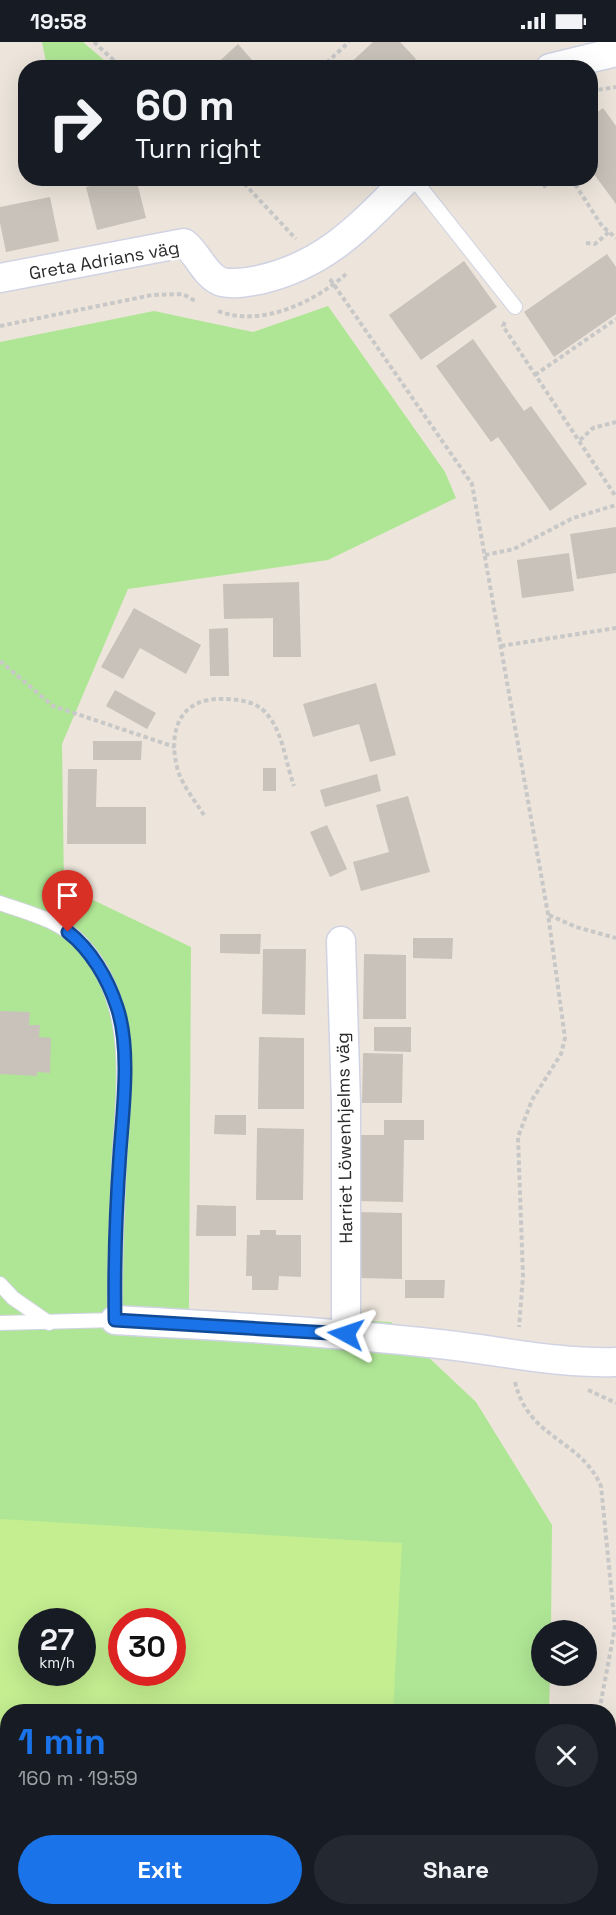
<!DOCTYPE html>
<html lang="en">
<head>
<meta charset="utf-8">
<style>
  :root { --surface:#171b24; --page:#242831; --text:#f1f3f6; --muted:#9ea1a6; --accent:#1a73e8 }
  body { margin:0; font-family:"Space Grotesk",sans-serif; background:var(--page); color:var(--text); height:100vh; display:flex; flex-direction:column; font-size:22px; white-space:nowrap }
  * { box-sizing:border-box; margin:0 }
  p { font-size:20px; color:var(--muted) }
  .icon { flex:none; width:33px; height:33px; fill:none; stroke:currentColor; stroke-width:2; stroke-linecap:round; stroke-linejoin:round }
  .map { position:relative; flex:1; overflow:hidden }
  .panel { position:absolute; left:0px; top:1662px; width:616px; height:212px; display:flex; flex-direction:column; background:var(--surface); border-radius:24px 24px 0 0; box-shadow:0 6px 24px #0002 }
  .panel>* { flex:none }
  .hud { position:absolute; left:18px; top:18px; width:580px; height:126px; border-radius:24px; box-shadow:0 6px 24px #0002; background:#171b24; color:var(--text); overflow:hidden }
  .buttons { position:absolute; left:531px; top:1578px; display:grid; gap:12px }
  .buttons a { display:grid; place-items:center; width:66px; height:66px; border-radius:50%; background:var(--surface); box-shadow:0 6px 24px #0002; font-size:30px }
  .speed { position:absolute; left:18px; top:1566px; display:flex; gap:12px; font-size:30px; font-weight:700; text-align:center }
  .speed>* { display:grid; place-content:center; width:78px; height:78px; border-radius:50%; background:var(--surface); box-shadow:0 6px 24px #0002; line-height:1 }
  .speed small { font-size:15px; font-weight:400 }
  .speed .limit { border:9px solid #d22; background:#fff; color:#111 }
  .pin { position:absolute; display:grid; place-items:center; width:51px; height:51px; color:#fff; margin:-62px -26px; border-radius:50% 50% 50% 0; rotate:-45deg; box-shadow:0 0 6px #0007 }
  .pin .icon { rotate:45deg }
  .me { position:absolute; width:66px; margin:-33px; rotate:275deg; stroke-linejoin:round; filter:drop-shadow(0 0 4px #0008) }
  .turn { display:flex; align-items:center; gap:21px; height:126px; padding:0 18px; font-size:27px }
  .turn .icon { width:78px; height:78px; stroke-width:2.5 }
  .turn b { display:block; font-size:42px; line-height:51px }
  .round { display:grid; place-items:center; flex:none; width:63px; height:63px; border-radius:32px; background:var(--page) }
  .head { display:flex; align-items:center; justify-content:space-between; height:102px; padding:0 18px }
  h1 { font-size:36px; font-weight:600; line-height:45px; color:var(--accent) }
  .primary-button { display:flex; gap:12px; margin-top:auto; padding:12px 18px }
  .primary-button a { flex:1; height:69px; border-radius:36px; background:var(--accent); color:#fff; font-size:24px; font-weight:600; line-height:69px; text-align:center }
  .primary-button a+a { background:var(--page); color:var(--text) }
  .status { display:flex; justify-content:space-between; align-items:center; height:42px; padding:0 30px; background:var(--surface); direction:ltr }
  .status svg { height:16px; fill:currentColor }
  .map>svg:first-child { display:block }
  .green { fill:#afe695; fill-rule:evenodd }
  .pitch { fill:#c4ee90; fill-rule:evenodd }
  .building { fill:#c8c2ba }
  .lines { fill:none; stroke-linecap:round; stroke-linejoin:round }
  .lane-casing { stroke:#d0d3e3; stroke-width:16 }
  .street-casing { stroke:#d0d3e3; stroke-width:31 }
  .path { stroke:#c8c8c8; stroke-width:4; stroke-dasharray:4.5 3; stroke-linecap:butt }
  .lane { stroke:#fff; stroke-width:14 }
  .street { stroke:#fff; stroke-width:28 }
  .route-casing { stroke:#114b97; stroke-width:15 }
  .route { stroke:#1a73e8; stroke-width:10 }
  .labels { text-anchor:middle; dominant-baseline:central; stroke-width:5; stroke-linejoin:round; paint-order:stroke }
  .street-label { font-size:18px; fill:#2a2a2a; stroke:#fff }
</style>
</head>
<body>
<div class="status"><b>19:58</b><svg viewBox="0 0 49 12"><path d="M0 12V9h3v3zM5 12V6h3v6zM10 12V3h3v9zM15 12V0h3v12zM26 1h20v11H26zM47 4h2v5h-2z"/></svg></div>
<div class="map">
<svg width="616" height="1873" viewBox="0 0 616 1873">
  <rect width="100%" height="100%" fill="#ede5db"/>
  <g class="green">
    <polygon points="42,0 83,0 112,25 47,25"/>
    <path d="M328,264l117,166 11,26 -128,62 -200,29 -66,155 2,142 127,61 -2,364 202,11 85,80 76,123 -1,105h-9v46h8l-1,35 -541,1v196h231l-239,6v-1572l154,-31 99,21zM32,1580h50v50h-50zM122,1580h50v50h-50z"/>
  </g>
  <path class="pitch" d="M0,1477l402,24 -9,168 -385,1 -1,48h-7zM32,1580h50v50h-50zM122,1580h50v50h-50z"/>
  <g class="building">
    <polygon points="373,0 400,0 416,17 406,26 334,26 340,19 346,25"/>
    <polygon points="238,2 259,26 212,26"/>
    <polygon points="603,66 616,84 616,162 591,128 591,75"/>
    <polygon points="123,136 136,136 146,176 97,188 86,145"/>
    <polygon points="50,155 59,199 6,210 0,181 0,165"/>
    <polygon points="607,212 616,225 616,272 554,315 524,270"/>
    <polygon points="464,219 497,265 421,318 389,273"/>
    <polygon points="473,297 524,369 531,364 587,442 550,469 498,395 491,400 436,324"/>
    <polygon points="616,485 616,531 577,537 570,492"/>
    <polygon points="569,511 574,549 522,556 517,518"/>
    <polygon points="299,540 301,615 273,615 273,576 224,577 223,542"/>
    <polygon points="134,566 201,603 186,632 140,606 123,637 101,625"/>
    <polygon points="228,586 229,634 210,634 209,587"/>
    <polygon points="376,641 396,713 370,720 359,682 313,695 303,662"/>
    <polygon points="115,648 156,671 147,687 106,664"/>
    <polygon points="93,699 142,699 141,718 93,718"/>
    <rect x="263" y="726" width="13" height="23"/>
    <polygon points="68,727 97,727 96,765 146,765 146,802 67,802"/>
    <polygon points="377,732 381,749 325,765 320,748"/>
    <polygon points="408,754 430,830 361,849 353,820 389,810 376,763"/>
    <polygon points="327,783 347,827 330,835 310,790"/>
    <polygon points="220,892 261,892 260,912 220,911"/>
    <polygon points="413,896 453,896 452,917 413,916"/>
    <polygon points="263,907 306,907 305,973 262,972"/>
    <polygon points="364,912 406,913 406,977 363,977"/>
    <polygon points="0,969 30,970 29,983 40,983 39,995 51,996 50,1031 37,1030 37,1034 0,1032"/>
    <polygon points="374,985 411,985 411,1010 374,1009"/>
    <polygon points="259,995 304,996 304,1067 258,1067"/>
    <polygon points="363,1011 403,1012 402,1061 362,1061"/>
    <polygon points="215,1073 246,1073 246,1093 214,1092"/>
    <polygon points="384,1078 424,1078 424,1098 404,1098 403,1160 359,1159 360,1093 384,1093"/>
    <polygon points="257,1086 304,1087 303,1158 256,1158"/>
    <polygon points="197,1163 236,1164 236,1194 196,1194"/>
    <polygon points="358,1170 402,1171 402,1237 358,1236"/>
    <polygon points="260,1188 276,1188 276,1193 301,1193 301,1235 279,1234 278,1248 252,1248 252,1234 246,1234 247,1193 260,1193"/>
    <polygon points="405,1238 445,1238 444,1256 405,1256"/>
  </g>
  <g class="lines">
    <defs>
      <g id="lane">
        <polyline points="413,136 515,265"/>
        <path d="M0,861c28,10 60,17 81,40 57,61 42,147 38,222 -2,52 -5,103 -4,155l-115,3"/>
        <polyline points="0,1242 13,1256 49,1281"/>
      </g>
      <g id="street">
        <polyline points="550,26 616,10"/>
        <path d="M0,236l184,-35c14,10 21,34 38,39 12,3 25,0 37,-2 67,-15 102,-55 149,-102"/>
        <polyline points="341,899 346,1062 346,1292"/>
        <path d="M115,1278c108,6 216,12 324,24 58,6 118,20 177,18"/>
      </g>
    </defs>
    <use href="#lane" class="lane-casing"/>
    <use href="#street" class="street-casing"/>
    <g class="path">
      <polyline points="94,0 122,26"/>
      <polyline points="321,26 349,0"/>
      <polyline points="591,49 616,45"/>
      <polyline points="239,136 296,197"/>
      <polyline points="571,136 602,184 616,196"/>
      <polyline points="543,145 556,136"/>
      <polyline points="586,201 595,202 609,190"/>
      <polyline points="330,237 472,442 548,872 565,996 561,1012 532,1058 518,1095 523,1234 519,1285"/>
      <path d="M218,269c42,17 97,-9 128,-37"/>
      <polyline points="505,280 503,284 616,455"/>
      <polyline points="0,284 152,253 183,252 197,260"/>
      <polyline points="535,333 616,277"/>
      <polyline points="580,398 593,386 616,380"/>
      <polyline points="485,513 514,507 573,476 616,463"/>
      <polyline points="501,604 616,586"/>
      <polyline points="0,619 53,664 175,705"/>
      <path d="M204,773c-9,-14 -21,-29 -26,-44 -11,-39 1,-74 46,-72 13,0 29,2 39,11 20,18 22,52 31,76"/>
      <polyline points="549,873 576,885 616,896"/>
      <path d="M515,1340c14,58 64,55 86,104l14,141 -16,85"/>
      <polyline points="588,1348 616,1361"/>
      <polyline points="565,1873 567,1866"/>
    </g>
    <use href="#lane" class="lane"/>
    <use href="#street" class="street"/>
  </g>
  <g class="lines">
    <defs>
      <path id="route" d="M68,890c23,18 40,47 49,75 14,41 6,103 3,145 -4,56 -6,112 -5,168l231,14"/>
    </defs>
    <use href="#route" class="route-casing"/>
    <use href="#route" class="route"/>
  </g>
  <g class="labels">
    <g class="street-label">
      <text transform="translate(104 218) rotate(-10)">Greta Adrians väg</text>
      <text transform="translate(344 1096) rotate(-91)">Harriet Löwenhjelms väg</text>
    </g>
  </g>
</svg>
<div class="buttons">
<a><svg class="icon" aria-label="layers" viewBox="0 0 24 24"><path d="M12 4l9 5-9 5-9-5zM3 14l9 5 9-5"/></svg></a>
</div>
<div class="speed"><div>27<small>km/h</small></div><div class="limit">30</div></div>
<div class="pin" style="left:68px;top:890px;background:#d93025"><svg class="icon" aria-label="arrive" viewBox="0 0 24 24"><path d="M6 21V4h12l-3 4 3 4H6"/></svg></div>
<svg class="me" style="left:346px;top:1292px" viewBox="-20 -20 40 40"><path d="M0-17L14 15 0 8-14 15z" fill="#1a73e8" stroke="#fff" stroke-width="4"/></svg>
<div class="hud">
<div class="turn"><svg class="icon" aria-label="right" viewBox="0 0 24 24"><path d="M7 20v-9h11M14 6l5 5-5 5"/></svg><div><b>60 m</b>Turn right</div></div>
</div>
<section class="panel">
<div class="head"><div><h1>1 min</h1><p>160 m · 19:59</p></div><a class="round"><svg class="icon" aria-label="close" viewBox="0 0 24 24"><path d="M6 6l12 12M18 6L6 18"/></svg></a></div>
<div class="primary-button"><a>Exit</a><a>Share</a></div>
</section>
</div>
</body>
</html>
